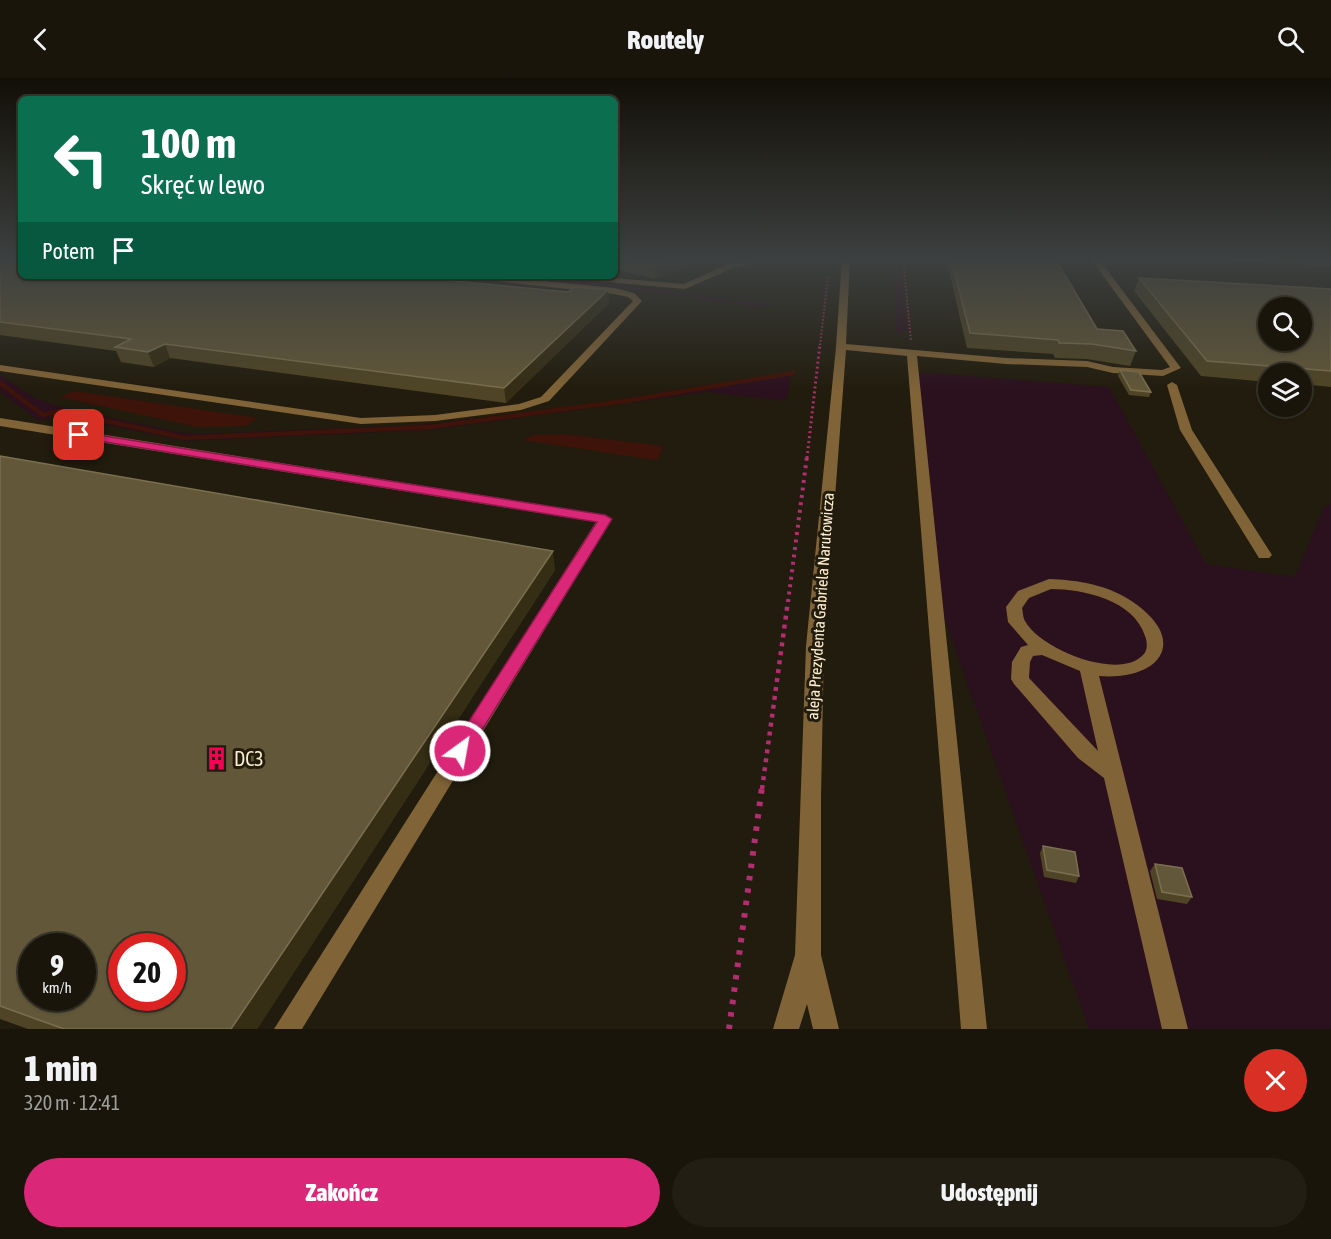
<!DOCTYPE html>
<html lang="pl">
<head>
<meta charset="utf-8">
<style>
  :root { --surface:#19150a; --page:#221e13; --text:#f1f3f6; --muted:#9f9f9c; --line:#37342b; --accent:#db2777 }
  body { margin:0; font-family:"Asap Condensed",sans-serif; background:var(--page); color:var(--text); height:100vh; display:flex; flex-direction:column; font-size:22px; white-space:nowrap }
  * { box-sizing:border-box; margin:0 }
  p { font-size:20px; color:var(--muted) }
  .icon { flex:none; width:33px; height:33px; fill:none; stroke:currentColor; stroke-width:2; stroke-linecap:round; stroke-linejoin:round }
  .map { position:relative; height:951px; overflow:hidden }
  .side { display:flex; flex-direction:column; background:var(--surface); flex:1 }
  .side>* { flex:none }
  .banner { position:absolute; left:18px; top:18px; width:600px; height:183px; border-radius:9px; box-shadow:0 2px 4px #0004,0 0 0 2px var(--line); background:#0b6e4f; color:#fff; overflow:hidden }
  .fabs { position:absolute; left:1258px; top:219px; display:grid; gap:12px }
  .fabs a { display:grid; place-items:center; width:54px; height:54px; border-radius:50%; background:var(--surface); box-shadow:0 2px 4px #0004,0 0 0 2px var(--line); font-size:30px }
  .speed { position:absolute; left:18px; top:855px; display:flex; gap:12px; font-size:30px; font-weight:700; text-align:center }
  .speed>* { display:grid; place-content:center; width:78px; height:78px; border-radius:50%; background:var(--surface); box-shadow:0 2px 4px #0004,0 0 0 2px var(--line); line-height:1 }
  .speed small { font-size:15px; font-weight:400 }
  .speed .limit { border:9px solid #d22; background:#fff; color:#111 }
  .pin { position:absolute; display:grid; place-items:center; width:51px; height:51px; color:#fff; margin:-26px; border-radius:12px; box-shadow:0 3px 9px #0006 }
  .me { position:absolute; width:66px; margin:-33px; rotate:32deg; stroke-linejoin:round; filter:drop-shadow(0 0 4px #0008) }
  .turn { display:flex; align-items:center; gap:21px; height:126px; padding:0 24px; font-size:27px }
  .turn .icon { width:78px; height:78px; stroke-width:2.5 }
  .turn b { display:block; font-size:42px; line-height:51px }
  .then { display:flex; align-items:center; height:57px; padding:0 24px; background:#0003; gap:12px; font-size:22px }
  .round { display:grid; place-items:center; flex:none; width:63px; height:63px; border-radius:32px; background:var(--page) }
  .head { display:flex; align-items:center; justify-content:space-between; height:102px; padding:0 24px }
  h1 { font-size:36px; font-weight:800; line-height:45px }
  .cta { display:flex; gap:12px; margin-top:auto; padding:12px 24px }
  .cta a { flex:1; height:69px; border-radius:36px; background:var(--accent); color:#fff; font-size:24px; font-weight:800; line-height:69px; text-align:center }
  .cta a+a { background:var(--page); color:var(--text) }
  header { display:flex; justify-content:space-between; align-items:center; height:78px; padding:0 24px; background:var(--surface); font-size:27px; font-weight:800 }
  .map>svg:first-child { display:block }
  .green { fill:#2b101d }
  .water { fill:#3e1309 }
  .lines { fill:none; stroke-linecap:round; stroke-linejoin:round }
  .stream { stroke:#3e1309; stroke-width:4.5 }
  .path-far4 { stroke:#b32d71; stroke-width:2; stroke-dasharray:1.5 2; stroke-linecap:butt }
  .path-far3 { stroke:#b32d71; stroke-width:3; stroke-dasharray:2 3; stroke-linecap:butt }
  .path-far2 { stroke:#b32d71; stroke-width:4; stroke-dasharray:3 4.5; stroke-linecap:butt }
  .path-far1 { stroke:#b32d71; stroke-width:4.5; stroke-dasharray:4 5; stroke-linecap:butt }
  .path { stroke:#b32d71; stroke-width:6; stroke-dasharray:4.5 8; stroke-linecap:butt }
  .minor { fill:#806337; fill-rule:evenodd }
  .wall { fill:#4f4526 }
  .shaded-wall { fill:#352d14 }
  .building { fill:#625738; stroke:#7b6f4f; stroke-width:1.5; fill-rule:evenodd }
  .route { fill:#db2777; stroke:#8e194d; stroke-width:1.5 }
  .labels { text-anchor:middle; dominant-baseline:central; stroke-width:6; stroke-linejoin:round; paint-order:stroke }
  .street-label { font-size:16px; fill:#ffeecd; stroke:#211c0d }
  .near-poi-label { font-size:20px; fill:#ffeecd; stroke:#211c0d; text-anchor:start }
</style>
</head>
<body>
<header><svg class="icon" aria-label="back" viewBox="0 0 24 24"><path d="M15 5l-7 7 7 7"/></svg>Routely<svg class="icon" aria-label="search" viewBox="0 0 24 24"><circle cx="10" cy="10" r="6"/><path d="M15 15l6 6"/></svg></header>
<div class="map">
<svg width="1331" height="951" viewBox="0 0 1331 951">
  <rect width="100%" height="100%" fill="#211c0d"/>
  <g class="green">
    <polygon points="893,180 900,180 906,254 897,256"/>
    <path d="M501,198c102,0 203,24 304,32l-39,-3 -3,3 -107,-16z"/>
    <polygon points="792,294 786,323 707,314 430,352 185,363 58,337 39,343 0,314 0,297 36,321 61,329 179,354 200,356 420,347 631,321"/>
    <polygon points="918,294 1109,309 1206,486 1295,499 1324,429 1331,426 1331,951 1089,951 943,536"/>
  </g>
  <g class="water">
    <polygon points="74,313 257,340 247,348 198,349 60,319"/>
    <polygon points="562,356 663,368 658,381 655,382 523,362 534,357"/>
  </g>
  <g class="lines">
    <polyline class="stream" points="0,305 43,337 60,333 186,360 429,349 625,323 793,295"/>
    <g class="path-far4">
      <polyline points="903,180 911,263"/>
      <polyline points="820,267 828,199"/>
    </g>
    <polyline class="path-far3" points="807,380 820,266"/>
    <polyline class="path-far2" points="788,524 807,378"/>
    <polyline class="path-far1" points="762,711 788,523"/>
    <polyline class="path" points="729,951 762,709"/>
    <g class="minor">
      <polygon points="762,180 776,180 731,191 685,211 574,201 570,199 590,198 684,206 726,187"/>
      <polygon points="842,180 850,180 846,266 1006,280 1087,283 1113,289 1162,292 1170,289 1090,180 1098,180 1181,290 1163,298 1113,295 1087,289 1006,286 917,278 987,951 961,951 907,278 846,272 824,568 821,719 821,877 839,951 813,951 807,926 799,951 773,951 795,877 806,568 836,269"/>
      <polygon points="1213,180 1331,184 1331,188 1217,182"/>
      <polygon points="464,198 492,198 614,210 634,215 642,223 549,323 521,332 435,343 361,346 0,293 0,287 361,340 435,337 519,326 541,319 633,223 628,219 614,216 468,200"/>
      <polygon points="1172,304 1177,307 1192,352 1272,477 1269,480 1259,480 1180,352 1167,307"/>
      <polygon points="0,340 605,437 612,441 302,951 274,951 596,444 0,348"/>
      <path d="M1049,501c29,1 60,6 84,23 58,40 25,79 -34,74l89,353h-26l-58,-251 -26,-20 -64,-74 -3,-5 1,-17 9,-15 7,-2 -20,-23 -2,-15 12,-16zM1051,511c32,0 83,11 94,47 2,5 3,13 -1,18 -24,28 -104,-5 -119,-33 -2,-3 -2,-9 -3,-13l7,-10zM1042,577l38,16 18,80 -69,-73 1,-16 3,-6z"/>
    </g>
  </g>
  <g class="wall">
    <polygon points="0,180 609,225 506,325 170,280 154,289 121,284 116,273 0,257"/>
    <polygon points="615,180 712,180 655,201 615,191"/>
    <polygon points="946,180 1055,180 1097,251 1136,273 1130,288 1087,281 1055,280 1053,276 967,270"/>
    <polygon points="1139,200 1331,211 1331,309 1302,306 1302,296 1269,296 1269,304 1201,298 1134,213"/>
    <polygon points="1120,292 1151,314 1149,319 1129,317 1118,298"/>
    <polygon points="0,378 555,492 257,951 28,951 0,941"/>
    <polygon points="1043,768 1079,798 1076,805 1044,799 1040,775"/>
    <polygon points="1155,786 1192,819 1187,826 1157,821 1150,793"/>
  </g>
  <g class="shaded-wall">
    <polygon points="679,180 712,180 655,201 655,188"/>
    <polygon points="608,212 609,225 506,325 504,310"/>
    <polygon points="165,266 170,280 154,289 148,274"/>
    <polygon points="553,473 555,492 257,951 231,951"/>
  </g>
  <g class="building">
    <polygon points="0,180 21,180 21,198 403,198 568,214 575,209 608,212 504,310 165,266 148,274 115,269 131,261 0,244"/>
    <polygon points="620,180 679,180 655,188"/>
    <polygon points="951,180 1055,180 1097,251 1123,253 1136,273 1092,266 1059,265 1058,262 970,255"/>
    <path d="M1139,200l192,11v82l-124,-10zM1269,230h33v32h-33z"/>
    <polygon points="1120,292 1139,294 1151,314 1131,312"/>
    <path d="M0,378l553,95 -322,478h-167l-64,-23zM32,868h50v52h-50zM122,868h50v52h-50z"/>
    <polygon points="1043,768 1075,774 1079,798 1047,792"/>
    <polygon points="1155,786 1182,790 1192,819 1162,814"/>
  </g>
  <linearGradient id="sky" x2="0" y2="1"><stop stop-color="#120f07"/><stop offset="0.58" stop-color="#3d4040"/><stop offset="1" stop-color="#3d4040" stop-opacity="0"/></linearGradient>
  <rect width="1331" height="313" fill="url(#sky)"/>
  <polygon class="route" points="79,354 605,437 612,441 466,678 460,680 453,678 451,673 453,668 597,444 75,359 74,357"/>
  <defs>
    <symbol id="building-bare" viewBox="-9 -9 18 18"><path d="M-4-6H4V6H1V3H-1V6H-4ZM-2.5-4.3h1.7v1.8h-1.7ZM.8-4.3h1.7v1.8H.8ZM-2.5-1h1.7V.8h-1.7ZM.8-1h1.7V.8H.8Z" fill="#f80055" stroke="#211c0d" stroke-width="2.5" paint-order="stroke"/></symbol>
  </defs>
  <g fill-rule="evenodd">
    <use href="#building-bare" x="200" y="664" width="33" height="33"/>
  </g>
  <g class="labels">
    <g class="street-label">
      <text transform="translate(820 528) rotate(-86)">aleja Prezydenta Gabriela Narutowicza</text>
    </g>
    <g class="near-poi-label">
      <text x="234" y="680">DC3</text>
    </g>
  </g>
</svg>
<div class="fabs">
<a><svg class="icon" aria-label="search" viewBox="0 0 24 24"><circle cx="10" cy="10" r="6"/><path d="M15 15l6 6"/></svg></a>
<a><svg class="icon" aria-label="layers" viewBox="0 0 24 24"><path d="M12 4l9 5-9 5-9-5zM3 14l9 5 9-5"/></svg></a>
</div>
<div class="speed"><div>9<small>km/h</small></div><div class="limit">20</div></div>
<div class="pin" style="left:79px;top:357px;background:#d93025"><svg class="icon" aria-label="arrive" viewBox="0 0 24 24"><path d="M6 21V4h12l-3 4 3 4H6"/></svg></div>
<svg class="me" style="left:460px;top:673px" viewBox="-20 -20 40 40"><circle r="17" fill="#db2777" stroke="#fff" stroke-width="3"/><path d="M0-11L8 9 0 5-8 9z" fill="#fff"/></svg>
<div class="banner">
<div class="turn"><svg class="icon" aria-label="left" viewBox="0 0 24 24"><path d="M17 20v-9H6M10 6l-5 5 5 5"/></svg><div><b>100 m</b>Skręć w lewo</div></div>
<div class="then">Potem<svg class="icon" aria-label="arrive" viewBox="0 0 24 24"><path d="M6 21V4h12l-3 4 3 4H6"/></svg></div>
</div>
</div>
<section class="side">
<div class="head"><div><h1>1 min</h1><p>320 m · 12:41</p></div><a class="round" style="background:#d93025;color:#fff"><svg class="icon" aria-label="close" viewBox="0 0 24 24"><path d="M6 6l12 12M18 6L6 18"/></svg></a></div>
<div class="cta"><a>Zakończ</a><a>Udostępnij</a></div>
</section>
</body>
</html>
